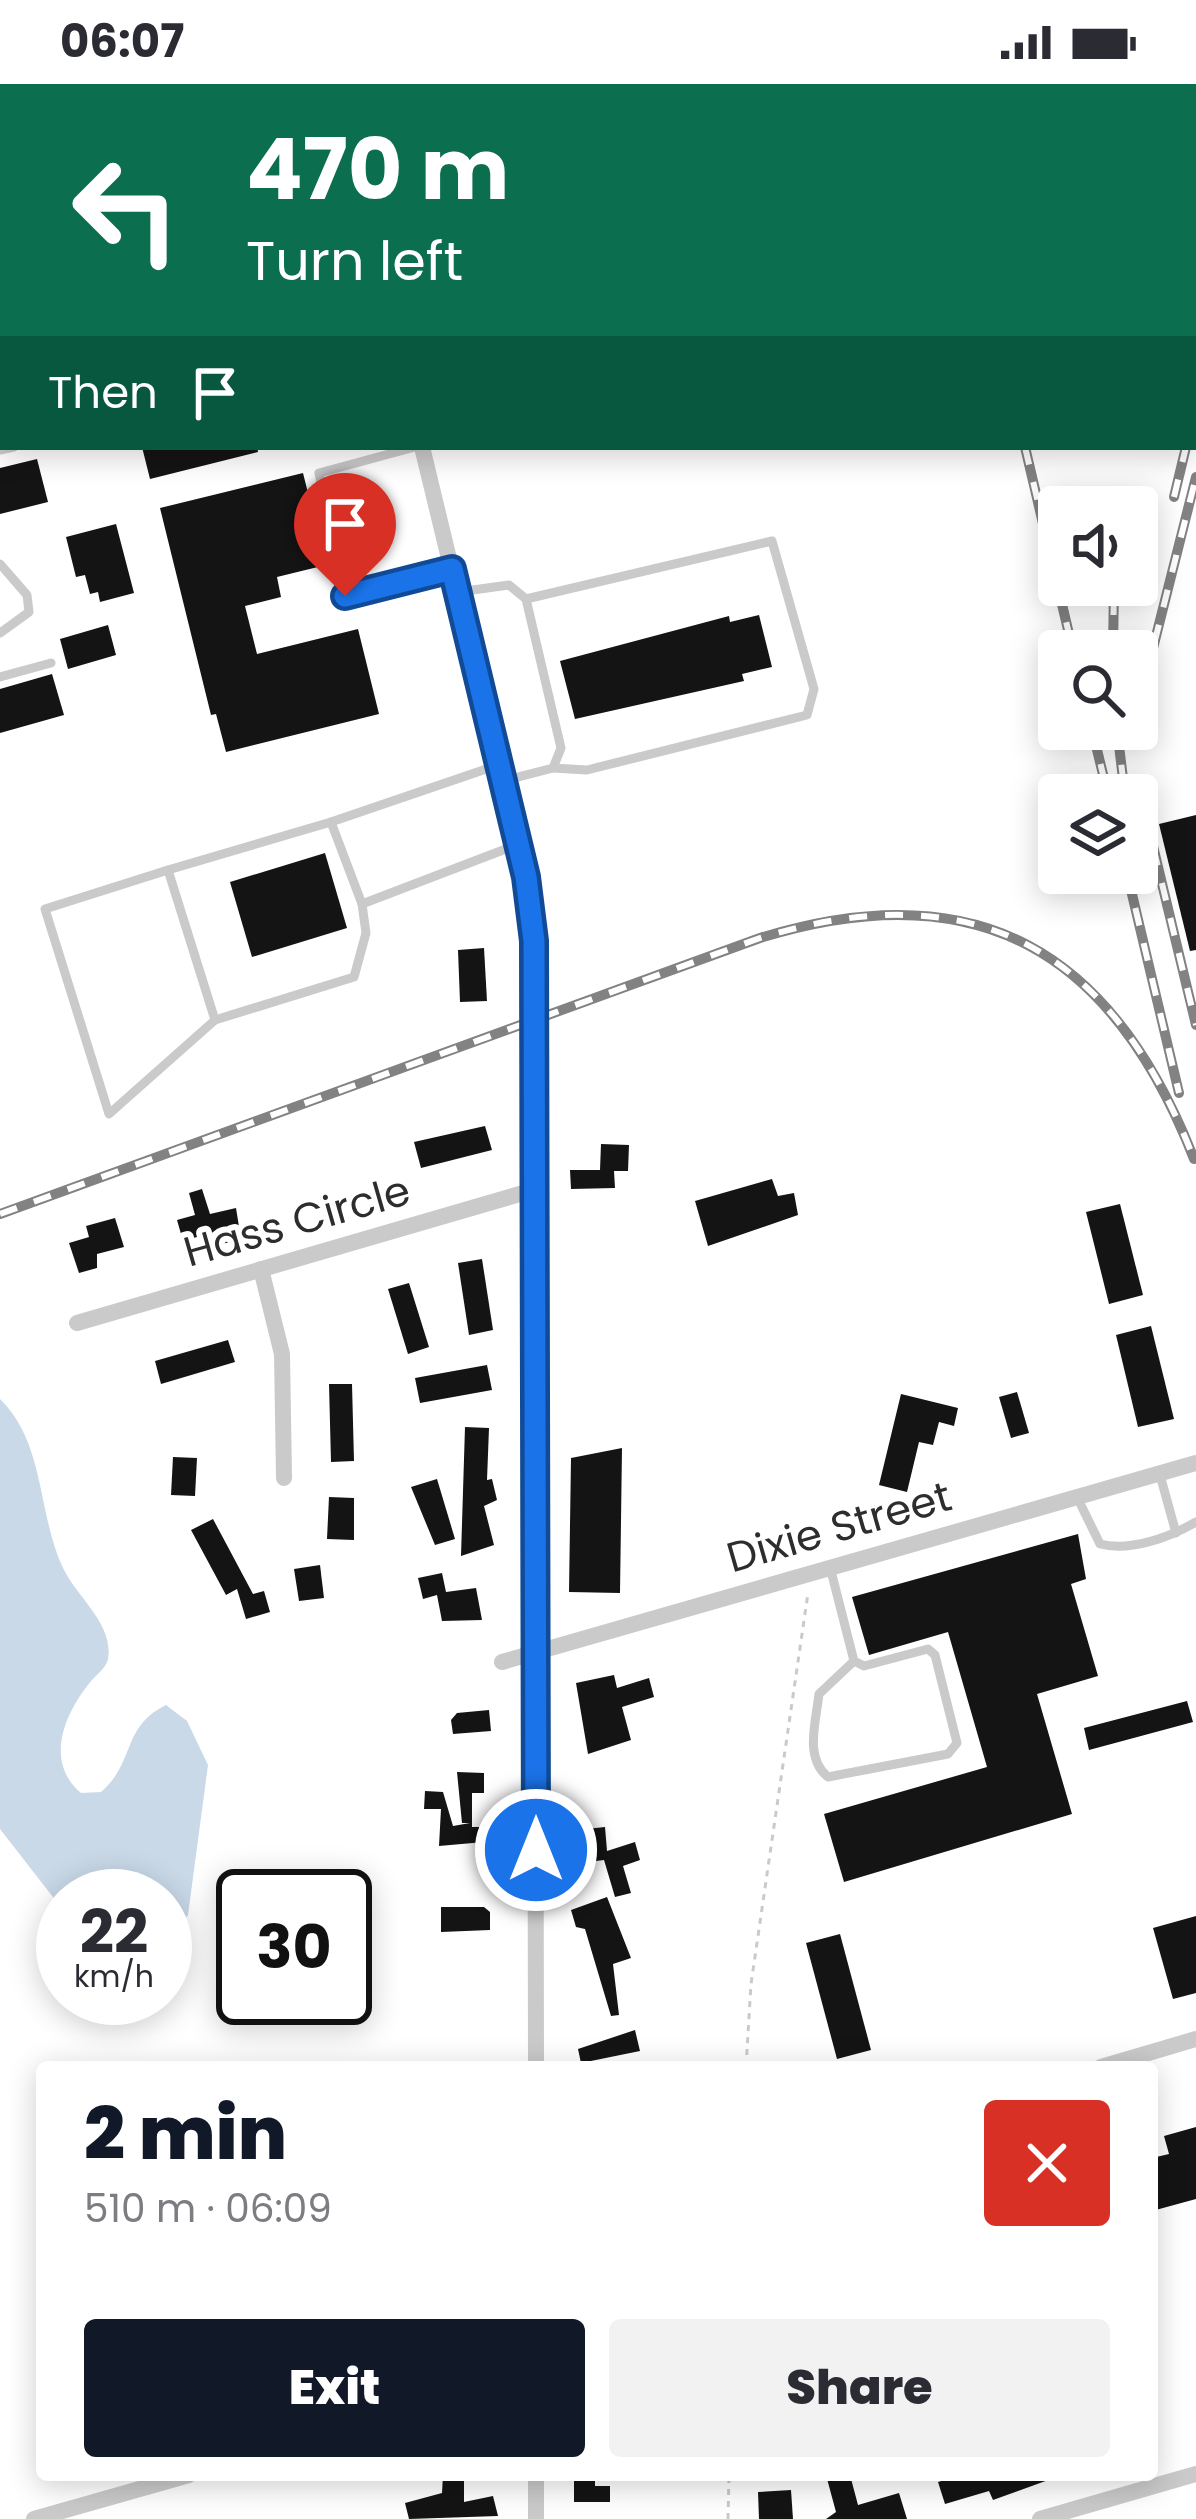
<!DOCTYPE html>
<html lang="en">
<head>
<meta charset="utf-8">
<style>
  :root { --surface:#fff; --page:#f2f2f3; --text:#2b2b33; --muted:#7c7c81; --accent:#111827 }
  body { margin:0; font-family:Poppins,sans-serif; background:var(--page); color:var(--text); height:100vh; display:flex; flex-direction:column; font-size:45px; white-space:nowrap }
  * { box-sizing:border-box; margin:0 }
  p { font-size:39px; color:var(--muted) }
  .icon { flex:none; width:66px; height:66px; fill:none; stroke:currentColor; stroke-width:2; stroke-linecap:round; stroke-linejoin:round }
  .map { position:relative; flex:1; overflow:hidden }
  .drawer { position:absolute; left:36px; top:1977px; width:1122px; height:420px; display:flex; flex-direction:column; background:var(--surface); border-radius:12px; box-shadow:0 6px 30px #0003 }
  .drawer>* { flex:none }
  .banner { position:absolute; left:0px; top:0px; width:1197px; height:366px; box-shadow:0 6px 30px #0003; background:#0b6e4f; color:#fff; overflow:hidden }
  .buttons { position:absolute; left:1038px; top:402px; display:grid; gap:24px }
  .buttons a { display:grid; place-items:center; width:120px; height:120px; border-radius:12px; background:var(--surface); box-shadow:0 6px 30px #0003; font-size:60px }
  .speed { position:absolute; left:36px; top:1785px; display:flex; gap:24px; font-size:60px; font-weight:700; text-align:center }
  .speed>* { display:grid; place-content:center; width:156px; height:156px; border-radius:50%; background:var(--surface); box-shadow:0 6px 30px #0003; line-height:1 }
  .speed small { font-size:30px; font-weight:400 }
  .speed .limit { border:6px solid #111; border-radius:18px; background:#fff; color:#111 }
  .pin { position:absolute; display:grid; place-items:center; width:102px; height:102px; color:#fff; margin:-123px -51px; border-radius:50% 50% 50% 0; rotate:-45deg; box-shadow:0 0 12px #0007 }
  .pin .icon { rotate:45deg }
  .me { position:absolute; width:132px; margin:-66px; rotate:0deg; stroke-linejoin:round; filter:drop-shadow(0 0 9px #0008) }
  .turn { display:flex; align-items:center; gap:42px; height:252px; padding:0 48px; font-size:54px }
  .turn .icon { width:156px; height:156px; stroke-width:2.5 }
  .turn b { display:block; font-size:84px; line-height:102px }
  .then { display:flex; align-items:center; height:114px; padding:0 48px; background:#0003; gap:24px; font-size:45px }
  .round { display:grid; place-items:center; flex:none; width:126px; height:126px; border-radius:12px; background:var(--page) }
  .summary { display:flex; align-items:center; justify-content:space-between; height:204px; padding:0 48px }
  h1 { font-size:72px; font-weight:800; line-height:90px; color:var(--accent) }
  .cta { display:flex; gap:24px; margin-top:auto; padding:24px 48px }
  .cta a { flex:1; height:138px; border-radius:12px; background:var(--accent); color:#fff; font-size:48px; font-weight:800; line-height:138px; text-align:center }
  .cta a+a { background:var(--page); color:var(--text) }
  .status { display:flex; justify-content:space-between; align-items:center; height:84px; padding:0 60px; background:var(--surface); direction:ltr }
  .status svg { height:33px; fill:currentColor }
  .map>svg:first-child { display:block }
  .water { fill:#c9d9e8 }
  .building { fill:#141414 }
  .lines { fill:none; stroke-linecap:round; stroke-linejoin:round }
  .path { stroke:#cacaca; stroke-width:3; stroke-dasharray:6 6; stroke-linecap:butt }
  .service { stroke:#cacaca; stroke-width:9 }
  .minor { stroke:#cacaca; stroke-width:16 }
  .rail-casing { stroke:#828282; stroke-width:10 }
  .rail { stroke:#fff; stroke-width:6; stroke-dasharray:18; stroke-linecap:butt }
  .route-casing { stroke:#114b97; stroke-width:30 }
  .route { stroke:#1a73e8; stroke-width:21 }
  .labels { text-anchor:middle; dominant-baseline:central; stroke-width:12; stroke-linejoin:round; paint-order:stroke }
  .street-label { font-size:42px; fill:#2d2d2d; stroke:#fff }
</style>
</head>
<body>
<div class="status"><b>06:07</b><svg viewBox="0 0 49 12"><path d="M0 12V9h3v3zM5 12V6h3v6zM10 12V3h3v9zM15 12V0h3v12zM26 1h20v11H26zM47 4h2v5h-2z"/></svg></div>
<div class="map">
<svg width="1196" height="2435" viewBox="0 0 1196 2435">
  <rect width="100%" height="100%" fill="#fff"/>
  <path class="water" d="M0,1315c46,45 37,116 64,171 14,28 50,55 44,89 -2,9 -10,14 -16,21 -28,33 -48,82 -11,113l20,-1c35,-30 20,-65 65,-87l21,16 21,44 -20,150 -23,30v-49h-102v14l-63,-81z"/>
  <g class="building">
    <polygon points="142,363 257,363 258,368 150,395"/>
    <polygon points="37,375 48,418 0,430 0,384"/>
    <polygon points="303,389 326,481 277,493 281,513 245,522 257,570 358,545 379,630 226,668 216,630 211,631 160,424"/>
    <polygon points="116,440 134,509 100,518 98,508 90,510 85,491 76,493 66,453"/>
    <polygon points="759,531 772,583 742,590 744,597 575,635 560,577 729,532 730,538"/>
    <polygon points="108,541 116,571 68,585 60,555"/>
    <polygon points="52,590 64,631 0,649 0,605"/>
    <polygon points="1196,731 1196,866 1190,867 1159,740"/>
    <polygon points="325,769 347,844 252,873 230,798"/>
    <polygon points="484,864 487,917 460,918 458,866"/>
    <polygon points="485,1042 492,1066 421,1084 414,1058"/>
    <polygon points="601,1060 629,1061 628,1087 614,1087 615,1104 571,1105 570,1086 600,1086"/>
    <polygon points="772,1095 778,1112 794,1109 798,1131 708,1162 695,1117"/>
    <polygon points="202,1105 210,1130 236,1124 241,1155 222,1160 218,1147 183,1157 177,1136 195,1131 189,1109"/>
    <polygon points="1120,1120 1143,1211 1109,1220 1086,1128"/>
    <polygon points="115,1134 124,1163 97,1170 97,1184 79,1189 69,1159 89,1153 86,1142"/>
    <polygon points="482,1175 493,1246 469,1251 458,1179"/>
    <polygon points="409,1199 429,1263 408,1270 388,1205"/>
    <polygon points="1151,1242 1174,1335 1138,1343 1116,1251"/>
    <polygon points="228,1256 235,1278 161,1300 155,1277"/>
    <polygon points="487,1281 492,1306 420,1319 415,1294"/>
    <polygon points="329,1300 352,1300 354,1377 331,1378"/>
    <polygon points="1017,1308 1029,1349 1011,1354 999,1313"/>
    <polygon points="901,1310 958,1324 954,1342 939,1338 933,1361 919,1358 907,1408 879,1401"/>
    <polygon points="465,1343 489,1344 487,1396 492,1395 497,1416 484,1422 494,1461 461,1472"/>
    <polygon points="622,1364 620,1509 569,1508 571,1374"/>
    <polygon points="173,1373 197,1374 195,1412 171,1411"/>
    <polygon points="437,1395 455,1455 435,1461 411,1403"/>
    <polygon points="329,1413 354,1414 354,1456 327,1455"/>
    <polygon points="213,1435 253,1510 264,1507 270,1528 246,1535 237,1505 226,1511 191,1446"/>
    <polygon points="1078,1450 1086,1495 1071,1500 1098,1592 1037,1610 1072,1730 844,1798 824,1730 987,1683 948,1548 869,1571 852,1513"/>
    <polygon points="320,1481 324,1514 299,1517 294,1485"/>
    <polygon points="442,1489 446,1508 476,1504 482,1536 442,1537 437,1511 423,1515 418,1494"/>
    <polygon points="614,1591 617,1604 649,1594 654,1613 622,1623 631,1656 588,1670 576,1599"/>
    <polygon points="1187,1617 1193,1638 1089,1666 1084,1644"/>
    <polygon points="489,1626 491,1647 453,1650 451,1636 457,1629"/>
    <polygon points="457,1688 484,1689 484,1709 472,1709 472,1743 484,1743 484,1758 439,1762 441,1725 424,1725 425,1707 443,1708 453,1742 470,1739 462,1739"/>
    <polygon points="605,1743 607,1767 635,1758 640,1776 623,1782 631,1809 615,1813 604,1776 580,1779 577,1746"/>
    <polygon points="607,1813 631,1874 613,1880 619,1931 611,1932 585,1845 576,1843 571,1826"/>
    <polygon points="441,1823 484,1823 490,1828 490,1846 441,1848"/>
    <polygon points="1196,1832 1196,1909 1173,1915 1153,1844"/>
    <polygon points="840,1850 871,1966 837,1975 806,1859"/>
    <polygon points="635,1946 640,1967 581,1979 578,1965"/>
    <polygon points="1196,2043 1196,2115 1152,2127 1152,2074 1169,2070 1164,2052"/>
    <polygon points="443,2391 464,2391 464,2418 493,2412 498,2432 409,2435 405,2419 442,2409"/>
    <polygon points="574,2391 595,2391 595,2402 610,2402 610,2418 574,2418"/>
    <polygon points="826,2391 850,2391 858,2421 899,2409 907,2435 826,2435 836,2428"/>
    <polygon points="960,2391 1050,2391 1051,2395 993,2416 989,2407 945,2420 938,2398"/>
    <polygon points="791,2406 793,2435 759,2435 758,2408"/>
  </g>
  <g class="lines">
    <g class="path">
      <polyline points="746,1983 751,1900 808,1509"/>
      <polyline points="728,2435 729,2391"/>
    </g>
    <g class="service">
      <polyline points="415,363 319,389 345,512 452,485"/>
      <polyline points="0,366 14,363"/>
      <polyline points="0,480 27,511 29,528 0,549"/>
      <polyline points="458,508 509,501 526,515 561,664 553,684 503,697"/>
      <polyline points="526,515 772,457 814,605 807,631 587,686 553,684"/>
      <polyline points="0,593 51,579"/>
      <polyline points="498,681 331,738 362,820 519,760"/>
      <polyline points="331,738 168,786 215,936 354,893 366,849 362,820"/>
      <polyline points="168,786 45,825 109,1030 215,936"/>
      <polyline points="1160,1391 1176,1449"/>
      <path d="M1077,1413l23,47c30,8 70,-7 96,-22"/>
      <path d="M830,1483l24,94 10,5 64,-17 7,6 22,88 -9,11 -120,23c-24,-19 -12,-55 -9,-83l35,-33"/>
    </g>
    <g class="minor">
      <polyline points="333,0 334,3"/>
      <polyline points="0,152 3,151"/>
      <polyline points="422,363 526,793 534,857 536,1983"/>
      <polyline points="261,1185 282,1270 284,1394"/>
      <polyline points="77,1239 537,1105"/>
      <polyline points="502,1578 1196,1379"/>
      <polyline points="1101,1983 1196,1955"/>
      <polyline points="34,2435 189,2391"/>
      <polyline points="536,2435 536,2391"/>
      <polyline points="1040,2435 1196,2390"/>
    </g>
    <defs>
      <g id="rail">
        <polyline points="941,0 942,3"/>
        <polyline points="1194,333 1196,325"/>
        <polyline points="1025,363 1073,567"/>
        <polyline points="1174,413 1186,363"/>
        <polyline points="1122,423 1123,414"/>
        <polyline points="1113,567 1114,501"/>
        <polyline points="1137,628 1196,393"/>
        <polyline points="1092,645 1108,711"/>
        <polyline points="1117,645 1125,711"/>
        <polyline points="1145,729 1196,941"/>
        <polyline points="1127,789 1179,1009"/>
        <path d="M0,1130l760,-276c218,-67 353,13 434,221"/>
      </g>
    </defs>
    <use href="#rail" class="rail-casing"/>
    <use href="#rail" class="rail"/>
  </g>
  <g class="lines">
    <defs>
      <polyline id="route" points="345,512 452,485 526,793 534,857 536,1766"/>
    </defs>
    <use href="#route" class="route-casing"/>
    <use href="#route" class="route"/>
  </g>
  <g class="labels">
    <g class="street-label">
      <text transform="translate(297 1137) rotate(-16)">Hass Circle</text>
      <text transform="translate(839 1443) rotate(-16)">Dixie Street</text>
    </g>
  </g>
</svg>
<div class="buttons">
<a><svg class="icon" aria-label="sound" viewBox="0 0 24 24"><path d="M4 9h4l5-4v14l-5-4H4zM17 9q2 3 0 6"/></svg></a>
<a><svg class="icon" aria-label="search" viewBox="0 0 24 24"><circle cx="10" cy="10" r="6"/><path d="M15 15l6 6"/></svg></a>
<a><svg class="icon" aria-label="layers" viewBox="0 0 24 24"><path d="M12 4l9 5-9 5-9-5zM3 14l9 5 9-5"/></svg></a>
</div>
<div class="speed"><div>22<small>km/h</small></div><div class="limit">30</div></div>
<div class="pin" style="left:345px;top:512px;background:#d93025"><svg class="icon" aria-label="arrive" viewBox="0 0 24 24"><path d="M6 21V4h12l-3 4 3 4H6"/></svg></div>
<svg class="me" style="left:536px;top:1766px" viewBox="-20 -20 40 40"><circle r="17" fill="#1a73e8" stroke="#fff" stroke-width="3"/><path d="M0-11L8 9 0 5-8 9z" fill="#fff"/></svg>
<div class="banner">
<div class="turn"><svg class="icon" aria-label="left" viewBox="0 0 24 24"><path d="M17 20v-9H6M10 6l-5 5 5 5"/></svg><div><b>470 m</b>Turn left</div></div>
<div class="then">Then<svg class="icon" aria-label="arrive" viewBox="0 0 24 24"><path d="M6 21V4h12l-3 4 3 4H6"/></svg></div>
</div>
<section class="drawer">
<div class="summary"><div><h1>2 min</h1><p>510 m · 06:09</p></div><a class="round" style="background:#d93025;color:#fff"><svg class="icon" aria-label="close" viewBox="0 0 24 24"><path d="M6 6l12 12M18 6L6 18"/></svg></a></div>
<div class="cta"><a>Exit</a><a>Share</a></div>
</section>
</div>
</body>
</html>
